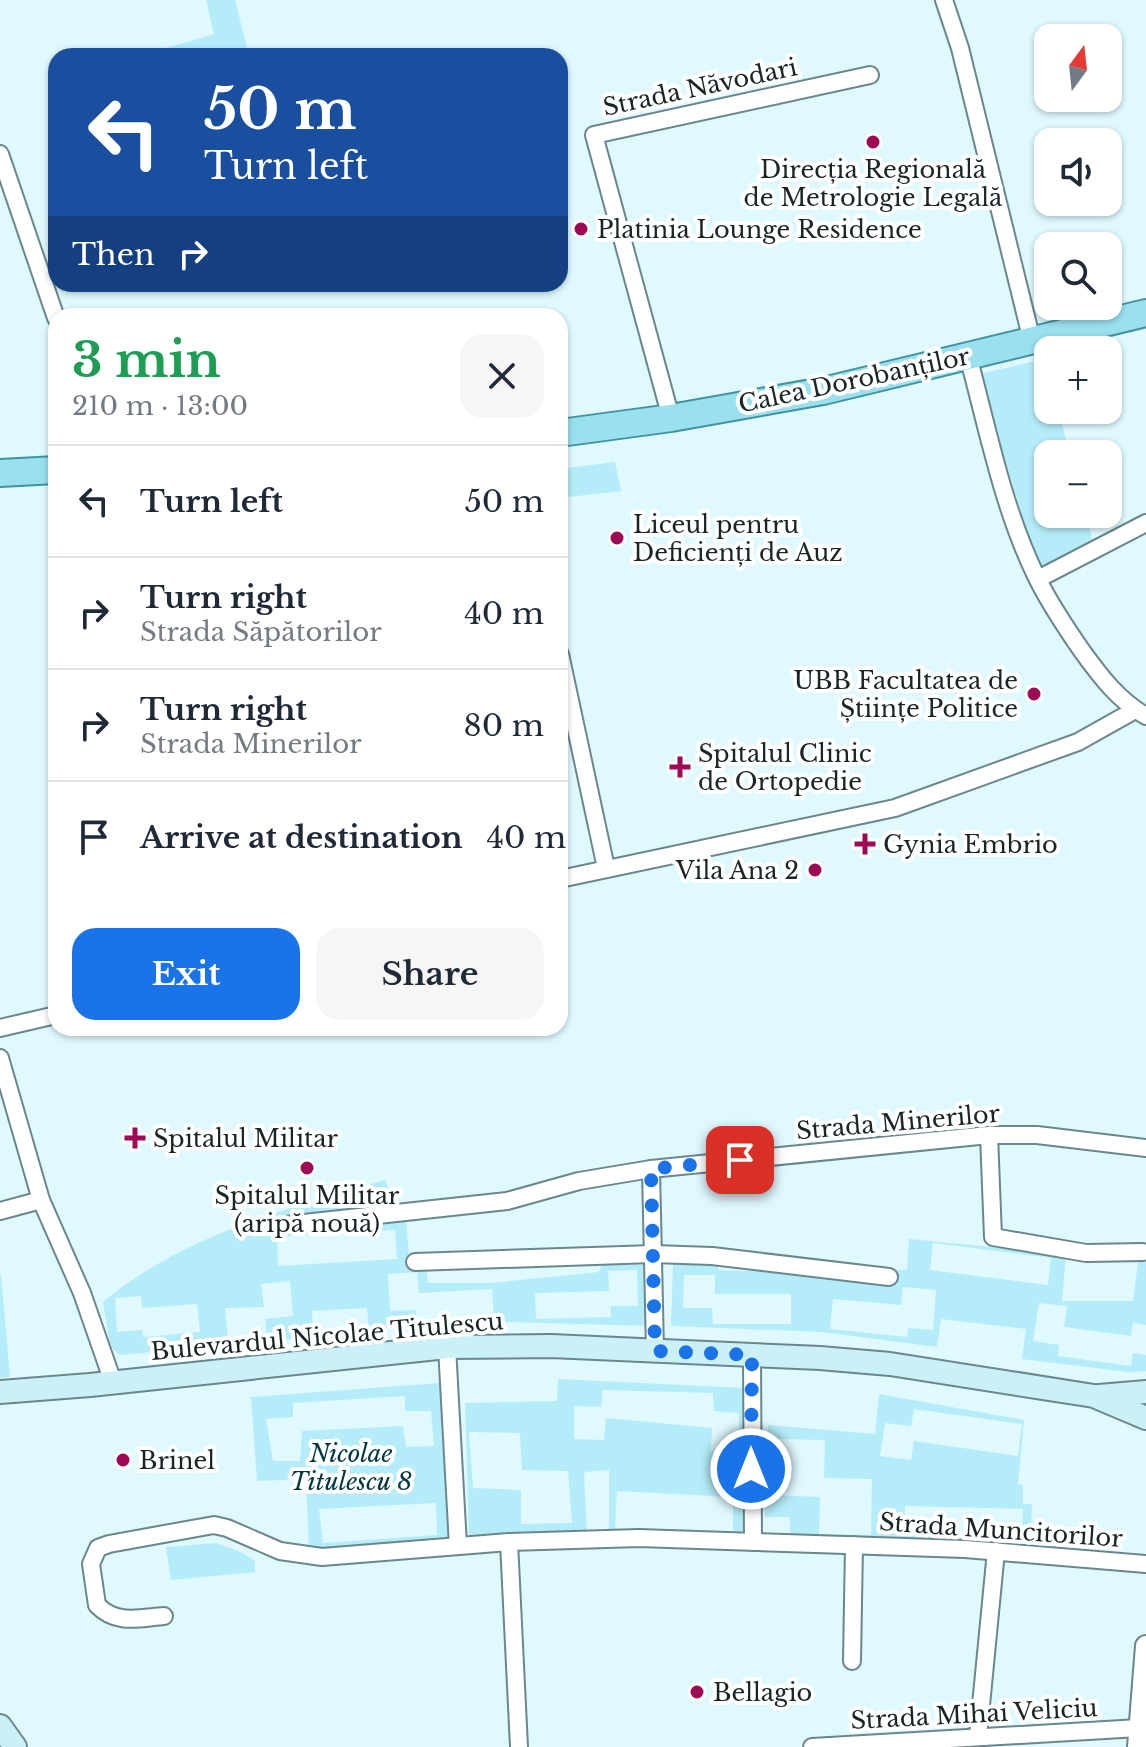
<!DOCTYPE html>
<html lang="en">
<head>
<meta charset="utf-8">
<style>
  :root { --surface:#fff; --page:#f6f6f7; --text:#1f2937; --muted:#747a83; --line:#e0e1e3; --accent:#1a73e8 }
  body { margin:0; font-family:"Libre Baskerville",serif; background:var(--page); color:var(--text); height:100vh; display:flex; flex-direction:column; font-size:30px; white-space:nowrap }
  * { box-sizing:border-box; margin:0 }
  p { font-size:26px; color:var(--muted) }
  .icon { flex:none; width:44px; height:44px; fill:none; stroke:currentColor; stroke-width:2; stroke-linecap:round; stroke-linejoin:round }
  .map { position:relative; flex:1; overflow:hidden }
  .details { position:absolute; left:48px; top:308px; width:520px; height:728px; display:flex; flex-direction:column; background:var(--surface); border-radius:24px; box-shadow:0 2px 6px #0004 }
  .details>* { flex:none }
  .hud { position:absolute; left:48px; top:48px; width:520px; height:244px; border-radius:24px; box-shadow:0 2px 6px #0004; background:#1a4fa0; color:#fff; overflow:hidden }
  .needle { width:52px; rotate:15deg }
  .fabs { position:absolute; left:1034px; top:24px; display:grid; gap:16px }
  .fabs a { display:grid; place-items:center; width:88px; height:88px; border-radius:16px; background:var(--surface); box-shadow:0 2px 6px #0004; font-size:40px }
  .pin { position:absolute; display:grid; place-items:center; width:68px; height:68px; color:#fff; margin:-34px; border-radius:16px; box-shadow:0 4px 12px #0006 }
  .me { position:absolute; width:88px; margin:-44px; rotate:0deg; stroke-linejoin:round; filter:drop-shadow(0 0 6px #0008) }
  .turn { display:flex; align-items:center; gap:28px; height:168px; padding:0 24px; font-size:36px }
  .turn .icon { width:104px; height:104px; stroke-width:2.5 }
  .turn b { display:block; font-size:56px; line-height:68px }
  .then { display:flex; align-items:center; height:76px; padding:0 24px; background:#0003; gap:16px; font-size:30px }
  .round { display:grid; place-items:center; flex:none; width:84px; height:84px; border-radius:24px; background:var(--page) }
  .head { display:flex; align-items:center; justify-content:space-between; height:136px; padding:0 24px }
  h1 { font-size:48px; font-weight:800; line-height:60px; color:#1e9e55 }
  .primary-button { display:flex; gap:16px; margin-top:auto; padding:16px 24px }
  .primary-button a { flex:1; height:92px; border-radius:24px; background:var(--accent); color:#fff; font-size:32px; font-weight:800; line-height:92px; text-align:center }
  .primary-button a+a { background:var(--page); color:var(--text) }
  ul { padding:0; list-style:none }
  li { display:flex; align-items:center; gap:24px; height:112px; padding:0 24px; border-top:2px solid var(--line) }
  li div { flex:1 }
  li b { display:block; font-size:30px }
  li em { font-style:normal }
  .map>svg:first-child { display:block }
  .green { fill:#b5ecf9; fill-rule:evenodd }
  .lines { fill:none; stroke-linecap:round; stroke-linejoin:round }
  .minor-casing { stroke:#6a878e; stroke-width:20 }
  .tertiary-casing { stroke:#6a878e; stroke-width:24 }
  .secondary-casing { stroke:#6a878e; stroke-width:26 }
  .primary-casing { stroke:#4192a2; stroke-width:30 }
  .minor { stroke:#fff; stroke-width:16 }
  .tertiary { stroke:#fff; stroke-width:20 }
  .secondary { stroke:#ccf0f7; stroke-width:22 }
  .primary { stroke:#9ae0ef; stroke-width:26 }
  .route { stroke:#1a73e8; stroke-width:14; stroke-dasharray:0 25.2 }
  .poi-dot { fill:#9d0954; stroke:#fff; stroke-width:3 }
  .labels { text-anchor:middle; dominant-baseline:central; stroke-width:8; stroke-linejoin:round; paint-order:stroke }
  .street-label { font-size:24px; fill:#192527; stroke:#fff }
  .poi-label { font-size:24px; fill:#192527; stroke:#fff; text-anchor:start }
  .park-label { font-size:24px; font-style:italic; fill:#003640; stroke:#fff }
</style>
</head>
<body>
<div class="map">
<svg width="1146" height="1747" viewBox="0 0 1146 1747">
  <rect width="100%" height="100%" fill="#dff9ff"/>
  <g class="green">
    <polygon points="206,0 235,0 249,56 154,56 153,52 214,34"/>
    <polygon points="1045,359 1048,371 1048,410 1058,410 1070,454 1048,454 1048,514 1086,514 1093,543 1039,571 979,374"/>
    <polygon points="615,462 621,491 560,498 560,469"/>
    <path d="M385,1180l10,23 2,18 9,-1 4,47 16,1 2,15h64l107,-11 3,-8 44,1 4,61 -146,-4 -135,8 -2,-22 -55,3 1,26 -193,18 -10,-9 -7,-44c78,-66 185,-94 282,-122zM395,1230l2,29 -119,7 -1,-29zM637,1270l1,36h-27v11l-75,2 -1,-26 74,-2 -1,-20zM417,1272l2,21 73,-4 2,30 -77,5 -1,-14 -26,1 -2,-37zM290,1281l3,35 -28,3 2,19 -39,1 -3,-31 39,-1 -3,-23zM141,1296l1,12 55,-4 3,28 -57,5 -1,-7 -25,2 -2,-34z"/>
    <path d="M909,1239l157,15 -4,47h71l5,-39 8,-5v68l-13,-2 -2,13 -67,-9 3,-21 -28,-3 -6,38 26,4 -1,11 73,10 2,-13 13,2v16l-18,1 -106,-13 4,-30 -85,-10 -4,28 -115,-15 -151,-6 2,-62 10,-5 33,-1 3,12 24,1 164,-1zM933,1243l118,15 -3,27 -118,-15zM684,1275h31v19h76v30h-78l-1,-16h-29zM903,1287l33,3 -3,40 -25,-2 -1,9 -77,-8 3,-30 68,6z"/>
    <polygon points="1,1275 10,1377 0,1378 0,1276"/>
    <path d="M558,1379l186,9 1,151 -136,-2v-67l-25,2 3,62 -118,1 -4,-132 92,-2zM603,1390l110,3 1,18 25,2v36l-28,2 1,-23 -106,-10 -2,22 -30,-1v-33l27,1zM469,1432l51,1 2,37 46,1 4,52 -51,1v-34l-48,-2zM617,1491l116,6v38l-118,-4z"/>
    <path d="M440,1383l10,158 -141,9 -3,-71 -49,2 -6,-84zM405,1396v15h26l3,35 -28,1 -3,-21 -101,5 -2,30h-27l-7,-42 27,-2v-14zM436,1503l1,32 -114,8 -4,-34z"/>
    <path d="M879,1394l145,26 -6,64 5,1v19h9l-2,41 -240,-5v-23h-25l3,-92 107,9zM914,1409l108,15 -4,32 -104,-15 -3,19 -31,-4 5,-33 26,3zM773,1439l52,1 -1,38 48,1 -1,56 -52,-1 1,-37 -49,-2zM905,1506l118,3 -1,30 -118,-4z"/>
    <polygon points="216,1543 243,1553 255,1561 255,1572 171,1580 166,1547"/>
  </g>
  <g class="lines">
    <defs>
      <g id="minor">
        <polyline points="944,0 960,48 1032,341"/>
        <polyline points="0,154 56,318"/>
        <path d="M968,356c20,74 35,153 69,222 13,26 29,50 45,73 18,25 37,50 64,65"/>
        <polyline points="671,418 594,135 870,75"/>
        <polyline points="1038,579 1146,523"/>
        <polyline points="560,654 606,868"/>
        <polyline points="560,879 895,808 1078,742 1135,710"/>
        <polyline points="0,1028 56,1015"/>
        <polyline points="0,1058 41,1200 82,1293 113,1382"/>
        <polyline points="989,1135 993,1237 1086,1253 1143,1252"/>
        <polyline points="651,1169 655,1351"/>
        <polyline points="0,1211 41,1200"/>
        <polyline points="276,1226 507,1201 579,1181 651,1169 989,1135 1037,1135 1146,1148"/>
        <polyline points="415,1262 653,1254 712,1256 889,1277"/>
        <polyline points="447,1347 458,1546"/>
        <polyline points="752,1355 753,1542"/>
        <polyline points="509,1542 519,1747"/>
        <path d="M164,1616c-25,2 -48,9 -67,-11l-6,-41 7,-16 11,-4 105,-19 13,3 53,23 42,6 187,-15 130,-4 326,11 181,15"/>
        <polyline points="852,1661 854,1545"/>
        <polyline points="978,1736 996,1551"/>
        <polyline points="812,1747 1139,1728"/>
      </g>
      <polyline id="tertiary" points="1138,1747 1146,1646"/>
      <g id="secondary">
        <polyline points="0,1392 90,1385 447,1347 551,1346 820,1358 890,1364 1094,1396 1146,1418"/>
        <polyline points="1099,1396 1146,1392"/>
        <polyline points="0,1726 15,1747"/>
      </g>
      <g id="primary">
        <polyline points="560,433 671,418 823,391 1146,313"/>
        <polyline points="0,473 56,470"/>
      </g>
    </defs>
    <use href="#minor" class="minor-casing"/>
    <use href="#tertiary" class="tertiary-casing"/>
    <use href="#secondary" class="secondary-casing"/>
    <use href="#primary" class="primary-casing"/>
    <use href="#minor" class="minor"/>
    <use href="#tertiary" class="tertiary"/>
    <use href="#secondary" class="secondary"/>
    <use href="#primary" class="primary"/>
  </g>
  <g class="lines">
    <polyline class="route" points="740,1160 651,1169 655,1351 752,1355 751,1469"/>
  </g>
  <g class="poi-dot">
    <circle cx="873" cy="142" r="8"/>
    <circle cx="581" cy="229" r="8"/>
    <circle cx="617" cy="538" r="8"/>
    <circle cx="1034" cy="694" r="8"/>
    <path d="M676 755h8v8h8v8h-8v8h-8v-8h-8v-8h8z"/>
    <path d="M861 832h8v8h8v8h-8v8h-8v-8h-8v-8h8z"/>
    <circle cx="815" cy="870" r="8"/>
    <path d="M131 1126h8v8h8v8h-8v8h-8v-8h-8v-8h8z"/>
    <circle cx="307" cy="1168" r="8"/>
    <circle cx="123" cy="1460" r="8"/>
    <circle cx="697" cy="1692" r="8"/>
  </g>
  <g class="labels">
    <g class="street-label">
      <text transform="translate(700 87) rotate(-12)">Strada Năvodari</text>
      <text transform="translate(854 380) rotate(-12)">Calea Dorobanților</text>
      <text transform="translate(898 1122) rotate(-5)">Strada Minerilor</text>
      <text transform="translate(327 1336) rotate(-5)">Bulevardul Nicolae Titulescu</text>
      <text transform="translate(1001 1530) rotate(4)">Strada Muncitorilor</text>
      <text transform="translate(974 1714) rotate(-3)">Strada Mihai Veliciu</text>
    </g>
    <g class="poi-label">
      <text x="873" y="169" text-anchor="middle">Direcția Regională<tspan x="873" dy="28">de Metrologie Legală</tspan></text>
      <text x="597" y="229">Platinia Lounge Residence</text>
      <text x="633" y="524">Liceul pentru<tspan x="633" dy="28">Deficienți de Auz</tspan></text>
      <text x="1018" y="680" text-anchor="end">UBB Facultatea de<tspan x="1018" dy="28">Științe Politice</tspan></text>
      <text x="698" y="753">Spitalul Clinic<tspan x="698" dy="28">de Ortopedie</tspan></text>
      <text x="883" y="844">Gynia Embrio</text>
      <text x="799" y="870" text-anchor="end">Vila Ana 2</text>
      <text x="153" y="1138">Spitalul Militar</text>
      <text x="307" y="1195" text-anchor="middle">Spitalul Militar<tspan x="307" dy="28">(aripă nouă)</tspan></text>
      <text x="139" y="1460">Brinel</text>
      <text x="713" y="1692">Bellagio</text>
    </g>
    <g class="park-label">
      <text x="351" y="1453">Nicolae<tspan x="351" dy="28">Titulescu 8</tspan></text>
    </g>
  </g>
</svg>
<div class="fabs">
<a><svg class="needle" viewBox="-14 -14 28 28"><path d="M0-13l5 13h-10z" fill="#e53935"/><path d="M0 13l5-13h-10z" fill="#747a83"/></svg></a>
<a><svg class="icon" aria-label="sound" viewBox="0 0 24 24"><path d="M4 9h4l5-4v14l-5-4H4zM17 9q2 3 0 6"/></svg></a>
<a><svg class="icon" aria-label="search" viewBox="0 0 24 24"><circle cx="10" cy="10" r="6"/><path d="M15 15l6 6"/></svg></a>
<a>+</a>
<a>−</a>
</div>
<div class="pin" style="left:740px;top:1160px;background:#d93025"><svg class="icon" aria-label="arrive" viewBox="0 0 24 24"><path d="M6 21V4h12l-3 4 3 4H6"/></svg></div>
<svg class="me" style="left:751px;top:1469px" viewBox="-20 -20 40 40"><circle r="17" fill="#1a73e8" stroke="#fff" stroke-width="3"/><path d="M0-11L8 9 0 5-8 9z" fill="#fff"/></svg>
<div class="hud">
<div class="turn"><svg class="icon" aria-label="left" viewBox="0 0 24 24"><path d="M17 20v-9H6M10 6l-5 5 5 5"/></svg><div><b>50 m</b>Turn left</div></div>
<div class="then">Then<svg class="icon" aria-label="right" viewBox="0 0 24 24"><path d="M7 20v-9h11M14 6l5 5-5 5"/></svg></div>
</div>
<section class="details">
<div class="head"><div><h1>3 min</h1><p>210 m · 13:00</p></div><a class="round"><svg class="icon" aria-label="close" viewBox="0 0 24 24"><path d="M6 6l12 12M18 6L6 18"/></svg></a></div>
<ul>
<li><svg class="icon" aria-label="left" viewBox="0 0 24 24"><path d="M17 20v-9H6M10 6l-5 5 5 5"/></svg><div><b>Turn left</b></div><em>50 m</em></li>
<li><svg class="icon" aria-label="right" viewBox="0 0 24 24"><path d="M7 20v-9h11M14 6l5 5-5 5"/></svg><div><b>Turn right</b><p>Strada Săpătorilor</p></div><em>40 m</em></li>
<li><svg class="icon" aria-label="right" viewBox="0 0 24 24"><path d="M7 20v-9h11M14 6l5 5-5 5"/></svg><div><b>Turn right</b><p>Strada Minerilor</p></div><em>80 m</em></li>
<li><svg class="icon" aria-label="arrive" viewBox="0 0 24 24"><path d="M6 21V4h12l-3 4 3 4H6"/></svg><div><b>Arrive at destination</b></div><em>40 m</em></li>
</ul>
<div class="primary-button"><a>Exit</a><a>Share</a></div>
</section>
</div>
</body>
</html>
